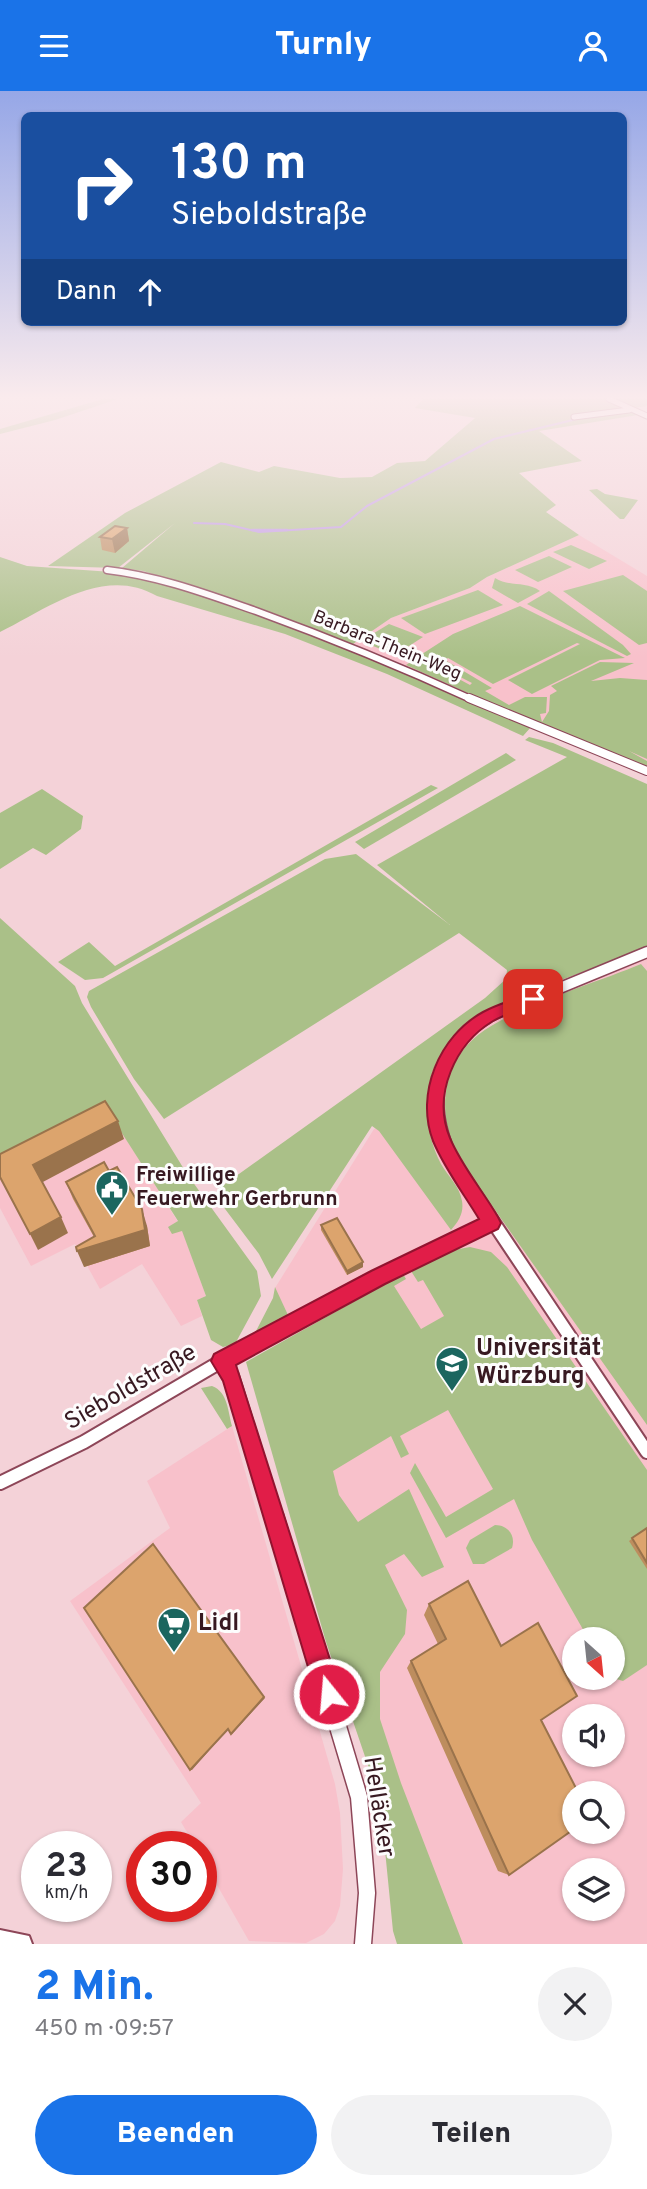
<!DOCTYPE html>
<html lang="de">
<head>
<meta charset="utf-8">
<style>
  :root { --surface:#fff; --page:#f2f2f3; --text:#2b2b33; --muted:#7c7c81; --accent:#1a73e8 }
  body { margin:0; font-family:Overpass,sans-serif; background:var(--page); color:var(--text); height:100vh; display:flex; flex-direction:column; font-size:26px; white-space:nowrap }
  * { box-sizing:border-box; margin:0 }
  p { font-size:23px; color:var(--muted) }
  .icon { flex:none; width:38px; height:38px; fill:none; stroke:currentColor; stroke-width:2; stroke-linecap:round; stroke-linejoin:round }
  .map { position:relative; height:1853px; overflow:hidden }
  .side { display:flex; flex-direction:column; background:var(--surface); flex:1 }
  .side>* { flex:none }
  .hud { position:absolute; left:21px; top:21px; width:606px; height:214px; border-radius:10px; box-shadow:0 2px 5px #0004; background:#1a4fa0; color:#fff; overflow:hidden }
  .needle { width:46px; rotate:153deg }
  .buttons { position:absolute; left:562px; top:1536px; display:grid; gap:14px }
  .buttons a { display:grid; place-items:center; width:63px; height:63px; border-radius:50%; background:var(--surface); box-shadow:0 2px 5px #0004; font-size:35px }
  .speed { position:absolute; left:21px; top:1740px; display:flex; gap:14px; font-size:35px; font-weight:700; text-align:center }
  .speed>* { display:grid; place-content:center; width:91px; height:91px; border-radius:50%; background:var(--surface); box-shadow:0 2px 5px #0004; line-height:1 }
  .speed small { font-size:18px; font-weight:400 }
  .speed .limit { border:10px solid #d22; background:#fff; color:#111 }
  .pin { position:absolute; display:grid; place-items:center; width:60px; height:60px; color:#fff; margin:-30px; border-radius:14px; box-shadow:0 4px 10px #0006 }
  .me { position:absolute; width:77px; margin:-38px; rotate:343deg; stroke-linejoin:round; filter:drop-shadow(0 0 5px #0008) }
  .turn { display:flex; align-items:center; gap:24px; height:147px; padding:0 35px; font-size:32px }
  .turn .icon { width:91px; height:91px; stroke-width:2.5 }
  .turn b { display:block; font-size:49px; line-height:60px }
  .then { display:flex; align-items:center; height:66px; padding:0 35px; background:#0003; gap:14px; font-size:26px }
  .round { display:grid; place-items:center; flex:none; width:74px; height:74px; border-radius:37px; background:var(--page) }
  .headline { display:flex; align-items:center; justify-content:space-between; height:119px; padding:0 35px }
  h1 { font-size:42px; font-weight:800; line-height:52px; color:var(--accent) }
  .primary-button { display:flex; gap:14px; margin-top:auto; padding:14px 35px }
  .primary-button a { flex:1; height:80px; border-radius:42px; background:var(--accent); color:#fff; font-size:28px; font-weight:800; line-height:80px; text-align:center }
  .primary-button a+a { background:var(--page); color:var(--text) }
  header { display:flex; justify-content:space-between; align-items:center; height:91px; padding:0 35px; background:var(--accent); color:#fff; font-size:32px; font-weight:800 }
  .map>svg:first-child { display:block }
  .built { fill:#f8c1cb; fill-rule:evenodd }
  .green { fill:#aac088 }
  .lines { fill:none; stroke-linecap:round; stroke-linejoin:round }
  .stream-far1 { stroke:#bb93e6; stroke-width:2 }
  .stream { stroke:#bb93e6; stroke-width:2.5 }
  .minor-far5-casing { stroke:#8d4658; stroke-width:7 }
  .minor-far4-casing { stroke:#8d4658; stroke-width:9 }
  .minor-far3-casing { stroke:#8d4658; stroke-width:10 }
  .minor-far2-casing { stroke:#8d4658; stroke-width:13 }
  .minor-far1-casing { stroke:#8d4658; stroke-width:16 }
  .minor-casing { stroke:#8d4658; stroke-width:19 }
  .tertiary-casing { stroke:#8d4658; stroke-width:4 }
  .minor-far5 { stroke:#fff; stroke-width:5 }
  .minor-far4 { stroke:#fff; stroke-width:6 }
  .minor-far3 { stroke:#fff; stroke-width:8 }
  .minor-far2 { stroke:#fff; stroke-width:10 }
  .minor-far1 { stroke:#fff; stroke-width:12 }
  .minor { stroke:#fff; stroke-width:16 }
  .tertiary { fill:#fff; fill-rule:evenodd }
  .wall { fill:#bd8d5e }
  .shaded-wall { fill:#9a734c }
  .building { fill:#dca46d; stroke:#9a734c; stroke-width:2 }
  .route { fill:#e11d48; stroke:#92132f; stroke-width:2 }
  .labels { text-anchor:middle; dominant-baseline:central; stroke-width:6; stroke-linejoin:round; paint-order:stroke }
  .far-street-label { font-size:18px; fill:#371921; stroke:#fdfdfd }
  .poi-label { font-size:21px; font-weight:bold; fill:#371921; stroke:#fdfdfd; text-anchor:start }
  .near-poi-label { font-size:24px; font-weight:bold; fill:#371921; stroke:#fdfdfd; text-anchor:start }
  .near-street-label { font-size:24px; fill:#371921; stroke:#fdfdfd }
</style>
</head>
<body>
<header><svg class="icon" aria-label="menu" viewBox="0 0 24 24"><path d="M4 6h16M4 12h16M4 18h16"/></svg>Turnly<svg class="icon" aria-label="person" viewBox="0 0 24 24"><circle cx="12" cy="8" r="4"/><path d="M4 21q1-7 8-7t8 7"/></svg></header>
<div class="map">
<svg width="647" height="1853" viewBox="0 0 647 1853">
  <rect width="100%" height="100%" fill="#f4d2d8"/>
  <g class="built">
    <polygon points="579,444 647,485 647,678 353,553 391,527 470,497 487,486"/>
    <path d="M647,795v1058h-183l-54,-80 -112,-527 -23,-49 99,-159 38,-21 26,-68zM574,1549h38v38h-38zM574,1626h38v38h-38zM574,1703h38v38h-38zM574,1780h38v38h-38z"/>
    <polygon points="111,1024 178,1131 169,1136 182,1139 206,1205 197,1209 202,1225 181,1235 142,1173 100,1198 75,1153 31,1175 0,1117 0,1081"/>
    <polygon points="232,1335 335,1693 340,1722 343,1778 340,1815 335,1830 324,1843 306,1852 249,1850 201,1766 201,1755 195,1755 181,1731 201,1712 70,1510 170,1437 147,1390"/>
  </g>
  <g class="green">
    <polygon points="103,308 118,308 55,329 0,343 0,338"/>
    <polygon points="423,308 647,308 647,315 633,317 638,324 539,340 582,370 519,382 556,414 546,421 579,444 487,486 470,497 391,527 353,553 188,494 143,480 122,477 175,432 118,477 48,475 125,422 221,371 259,381 274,375 340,387 372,386 397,372 425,370 475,327 415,317"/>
    <polygon points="597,398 605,403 638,409 624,428 620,428 589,399"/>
    <polygon points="571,454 607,470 589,478 553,461"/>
    <polygon points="549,465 572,476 538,491 515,479"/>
    <path d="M0,466l27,9 85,6 68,15 171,60 180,80 -8,9 -136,-62 -102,-40 -128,-38c-53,-31 -109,12 -157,36z"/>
    <polygon points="623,484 647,500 647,552 639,554 563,500"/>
    <path d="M495,487c14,9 31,3 45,13l-22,12 -26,-15z"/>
    <polygon points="478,499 503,514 425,543 401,527"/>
    <polygon points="549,500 623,554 631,563 627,565 527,513"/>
    <polygon points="520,515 625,567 600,569 532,603 508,589 580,553 577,552 493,593 448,567 445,569 492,597 485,600 509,614 525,606 547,606 546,622 540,623 542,631 549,620 550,604 557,600 551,595 600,571 634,572 591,590 620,587 647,589 647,668 629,660 647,670 647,678 527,629 406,574 418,566 470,594 472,592 419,565 453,543"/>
    <polygon points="389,533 423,546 395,564 361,550"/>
    <path d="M529,646l24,6 94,41v165c-58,22 -144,46 -190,86 -36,31 -37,89 -16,129 7,12 19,23 21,37 2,12 -3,20 -11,29l-72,-99 -7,-5 -100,153 -13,-25 -43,-57 2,-8 267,-191 21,-19 1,-9 -48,-37 -295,186 -30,-40 -43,-72 -4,-10 2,-6 236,-132 31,-5 94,71 -73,-60 190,-108 -42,-17z"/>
    <polygon points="506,662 516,669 364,758 355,751"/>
    <polygon points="431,694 438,697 103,887 85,889 58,871 89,851 115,875"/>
    <polygon points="42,698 83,725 81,738 46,764 33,757 0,778 0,722"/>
    <polygon points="0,827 75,895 82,912 187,1083 257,1180 261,1205 235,1253 223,1256 211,1249 197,1209 206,1205 182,1140 172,1143 168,1136 178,1130 111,1025 0,1081"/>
    <path d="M641,873l6,7v454l-186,-263c-24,-41 -23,-95 17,-127 36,-28 118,-52 163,-71z"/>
    <polygon points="470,1156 491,1161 507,1176 647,1379 647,1574 623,1590 613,1587 612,1549 589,1549 532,1449 514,1408 446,1447 410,1382 415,1372 446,1426 493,1398 448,1319 400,1345 409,1363 401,1367 391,1345 333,1380 339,1404 358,1431 409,1398 444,1476 422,1486 404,1463 385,1474 407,1519 405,1543 380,1581 380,1628 401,1692 463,1853 397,1853 393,1840 383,1739 372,1686 326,1551 246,1271 403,1183 406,1188 394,1195 421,1238 444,1225 423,1189 418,1191 411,1180 454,1159"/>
    <polygon points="275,1196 288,1224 255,1242 273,1207"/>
    <path d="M212,1295c16,6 16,26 20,40l-5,3 -26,-41z"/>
    <path d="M495,1434c13,0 21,11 17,23l-28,16h-11l-7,-16 4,-8z"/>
  </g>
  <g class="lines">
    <polyline class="stream-far1" points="194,432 225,433 259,441 341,436 367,415 494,348 577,328"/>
    <polyline class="stream" points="252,439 287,439"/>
    <defs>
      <g id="minor-far5">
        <polyline points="609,308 647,325"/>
        <polyline points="574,326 629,319"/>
      </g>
      <path id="minor-far4" d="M107,479c52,6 100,24 149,41 74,27 145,56 217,89"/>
      <polyline id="minor-far3" points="469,607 647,680"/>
      <path id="minor-far2" d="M464,1088c-36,-55 -40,-125 25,-162 15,-9 33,-14 49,-20 36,-15 73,-30 109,-45"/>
      <g id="minor-far1">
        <polyline points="463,1086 647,1361"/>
        <polyline points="222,1270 232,1285 276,1426"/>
        <polyline points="0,1392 84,1351 222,1270 335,1209 491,1132"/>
      </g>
      <polyline id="minor" points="275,1425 359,1706 367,1802 363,1853"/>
      <polygon id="tertiary" points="0,1839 29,1845 32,1853 0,1853"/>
    </defs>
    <use href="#minor-far5" class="minor-far5-casing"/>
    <use href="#minor-far4" class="minor-far4-casing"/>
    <use href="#minor-far3" class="minor-far3-casing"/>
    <use href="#minor-far2" class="minor-far2-casing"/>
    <use href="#minor-far1" class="minor-far1-casing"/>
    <use href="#minor" class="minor-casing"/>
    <use href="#tertiary" class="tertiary-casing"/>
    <use href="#minor-far5" class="minor-far5"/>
    <use href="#minor-far4" class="minor-far4"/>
    <use href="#minor-far3" class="minor-far3"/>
    <use href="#minor-far2" class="minor-far2"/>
    <use href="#minor-far1" class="minor-far1"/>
    <use href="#minor" class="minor"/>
    <use href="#tertiary" class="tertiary"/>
  </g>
  <g class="wall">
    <polygon points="127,437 129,450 115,462 102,459 100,446"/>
    <polygon points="109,1080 147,1135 150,1155 84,1176 94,1146 73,1108 66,1091"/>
    <polygon points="321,1134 363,1171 363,1176 347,1184 321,1139"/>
    <polygon points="647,1437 647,1478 629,1450"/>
    <polygon points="429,1513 501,1555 541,1629 509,1784 498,1780 407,1577 411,1570 438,1553 424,1524"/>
  </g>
  <g class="shaded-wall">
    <polygon points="127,437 129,450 115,462 112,448"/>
    <polygon points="118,1030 124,1048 41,1092 33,1074"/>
    <polygon points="142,1118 147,1135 150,1155 84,1176 77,1160"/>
    <polygon points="61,1126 68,1142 38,1159 30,1143"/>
    <polygon points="363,1171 363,1176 347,1184 347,1180"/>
    <polygon points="264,1606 265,1607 232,1643 231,1643"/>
    <polygon points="228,1638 192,1679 190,1679"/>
  </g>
  <g class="building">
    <polygon points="115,435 127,437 112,448 100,446"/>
    <polygon points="105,1010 118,1030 33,1074 61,1126 30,1143 0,1086 0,1063"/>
    <polygon points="104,1071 109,1080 117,1076 142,1118 145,1139 77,1160 76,1156 95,1145 66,1091"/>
    <polygon points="337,1127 363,1171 347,1180 321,1134"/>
    <polygon points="647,1437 647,1472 632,1447"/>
    <polygon points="153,1453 264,1606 231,1643 228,1638 190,1679 84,1517"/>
    <polygon points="468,1490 501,1555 538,1532 577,1605 541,1629 579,1703 574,1703 574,1738 509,1784 411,1570 446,1548 429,1513"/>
  </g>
  <linearGradient id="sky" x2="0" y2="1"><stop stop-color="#96a7e7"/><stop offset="0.54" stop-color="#faebed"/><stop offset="1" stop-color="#faebed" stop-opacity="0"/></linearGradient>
  <rect width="647" height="567" fill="url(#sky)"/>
  <path class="route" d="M533,902l8,6 -3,4c-14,6 -31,10 -45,18 -38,23 -61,74 -43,117 11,27 33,53 48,79l3,6 -3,6 -113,55 -149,81 105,329 -3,9 -9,4 -9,-4 -4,-9 -93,-313 -12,-20 3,-7 157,-83 108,-52c-15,-25 -35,-51 -46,-78 -18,-47 6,-105 50,-129 15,-8 34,-14 50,-19z"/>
  <defs>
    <symbol id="civic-pin" viewBox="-11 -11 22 30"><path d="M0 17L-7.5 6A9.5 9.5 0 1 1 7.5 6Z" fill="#1b665f" stroke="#fdfdfd"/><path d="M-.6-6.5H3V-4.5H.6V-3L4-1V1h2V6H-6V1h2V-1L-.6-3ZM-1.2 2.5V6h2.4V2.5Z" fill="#fff"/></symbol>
    <symbol id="university-pin" viewBox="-11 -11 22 30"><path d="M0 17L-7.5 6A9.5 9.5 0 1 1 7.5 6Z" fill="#1b665f" stroke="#fdfdfd"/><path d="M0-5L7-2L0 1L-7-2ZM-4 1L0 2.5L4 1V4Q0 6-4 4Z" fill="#fff"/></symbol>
    <symbol id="supermarket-pin" viewBox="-11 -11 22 30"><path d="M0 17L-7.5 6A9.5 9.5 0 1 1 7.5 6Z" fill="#1b665f" stroke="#fdfdfd"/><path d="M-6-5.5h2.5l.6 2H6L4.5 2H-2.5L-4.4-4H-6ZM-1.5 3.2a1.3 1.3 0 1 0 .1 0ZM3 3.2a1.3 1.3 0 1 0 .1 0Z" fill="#fff"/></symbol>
  </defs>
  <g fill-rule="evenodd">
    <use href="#civic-pin" x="93" y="1077" width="38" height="52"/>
    <use href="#university-pin" x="433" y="1253" width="38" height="52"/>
    <use href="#supermarket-pin" x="155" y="1514" width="38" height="52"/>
  </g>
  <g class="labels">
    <g class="far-street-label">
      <text transform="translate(387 555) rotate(22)">Barbara-Thein-Weg</text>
    </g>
    <g class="poi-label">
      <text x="136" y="1084">Freiwillige<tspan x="136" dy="24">Feuerwehr Gerbrunn</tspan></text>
    </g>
    <g class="near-poi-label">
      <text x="476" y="1258">Universität<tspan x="476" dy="28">Würzburg</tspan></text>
      <text x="198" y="1533">Lidl</text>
    </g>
    <g class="near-street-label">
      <text transform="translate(131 1297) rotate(-30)">Sieboldstraße</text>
      <text transform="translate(378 1716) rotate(81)">Helläcker</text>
    </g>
  </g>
</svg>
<div class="buttons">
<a><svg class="needle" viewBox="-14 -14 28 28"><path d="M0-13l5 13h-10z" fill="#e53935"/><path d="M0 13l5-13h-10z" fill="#7c7c81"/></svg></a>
<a><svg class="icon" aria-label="sound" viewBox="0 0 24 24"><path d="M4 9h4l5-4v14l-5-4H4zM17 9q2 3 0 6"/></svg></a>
<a><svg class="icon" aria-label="search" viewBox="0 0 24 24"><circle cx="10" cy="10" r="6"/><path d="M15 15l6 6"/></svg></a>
<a><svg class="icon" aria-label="layers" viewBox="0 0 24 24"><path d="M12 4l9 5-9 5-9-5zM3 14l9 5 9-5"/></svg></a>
</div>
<div class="speed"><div>23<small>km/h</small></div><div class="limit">30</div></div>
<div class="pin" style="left:533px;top:908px;background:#d93025"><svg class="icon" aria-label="arrive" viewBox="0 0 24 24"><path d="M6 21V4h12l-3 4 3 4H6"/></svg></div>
<svg class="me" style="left:329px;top:1603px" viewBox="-20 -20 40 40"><circle r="17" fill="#e11d48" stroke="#fff" stroke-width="3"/><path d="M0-11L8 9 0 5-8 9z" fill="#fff"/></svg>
<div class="hud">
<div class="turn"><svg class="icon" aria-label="right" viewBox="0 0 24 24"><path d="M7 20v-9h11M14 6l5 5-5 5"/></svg><div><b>130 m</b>Sieboldstraße</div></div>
<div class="then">Dann<svg class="icon" aria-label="ahead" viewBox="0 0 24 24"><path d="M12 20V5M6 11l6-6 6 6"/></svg></div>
</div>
</div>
<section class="side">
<div class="headline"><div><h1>2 Min.</h1><p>450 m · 09:57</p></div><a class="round"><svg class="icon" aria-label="close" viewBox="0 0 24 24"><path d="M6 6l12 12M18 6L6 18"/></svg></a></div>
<div class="primary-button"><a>Beenden</a><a>Teilen</a></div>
</section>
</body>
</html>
